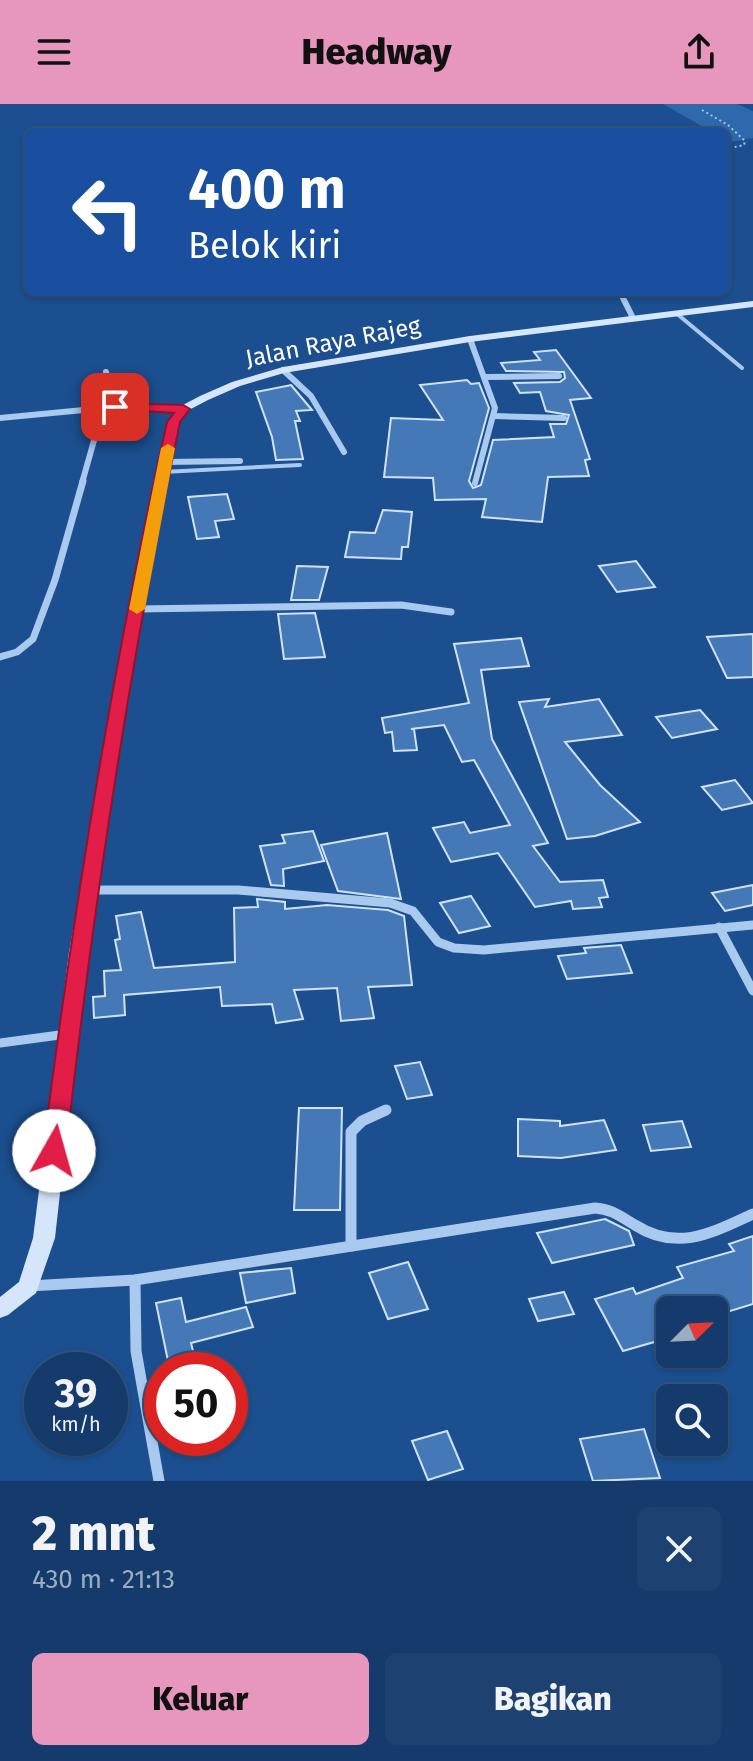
<!DOCTYPE html>
<html lang="id">
<head>
<meta charset="utf-8">
<style>
  :root { --surface:#143b6b; --page:#1d4271; --text:#f1f3f6; --muted:#9dadc1; --line:#33557e; --accent:#e797bd }
  body { margin:0; font-family:"Fira Sans",sans-serif; background:var(--page); color:var(--text); height:100vh; display:flex; flex-direction:column; font-size:30px; white-space:nowrap }
  * { box-sizing:border-box; margin:0 }
  p { font-size:26px; color:var(--muted) }
  .icon { flex:none; width:44px; height:44px; fill:none; stroke:currentColor; stroke-width:2; stroke-linecap:round; stroke-linejoin:round }
  .map { position:relative; height:1377px; overflow:hidden }
  .details { display:flex; flex-direction:column; background:var(--surface); flex:1 }
  .details>* { flex:none }
  .hud { position:absolute; left:24px; top:24px; width:706px; height:168px; border-radius:12px; box-shadow:0 2px 6px #0004,0 0 0 2px var(--line); background:#1a4fa0; color:#fff; overflow:hidden }
  .needle { width:52px; rotate:66deg }
  .fabs { position:absolute; left:656px; top:1192px; display:grid; gap:16px }
  .fabs a { display:grid; place-items:center; width:72px; height:72px; border-radius:12px; background:var(--surface); box-shadow:0 2px 6px #0004,0 0 0 2px var(--line); font-size:40px }
  .speed { position:absolute; left:24px; top:1248px; display:flex; gap:16px; font-size:40px; font-weight:700; text-align:center }
  .speed>* { display:grid; place-content:center; width:104px; height:104px; border-radius:50%; background:var(--surface); box-shadow:0 2px 6px #0004,0 0 0 2px var(--line); line-height:1 }
  .speed small { font-size:20px; font-weight:400 }
  .speed .limit { border:12px solid #d22; background:#fff; color:#111 }
  .pin { position:absolute; display:grid; place-items:center; width:68px; height:68px; color:#fff; margin:-34px; border-radius:16px; box-shadow:0 4px 12px #0006 }
  .me { position:absolute; width:88px; margin:-44px; rotate:7deg; stroke-linejoin:round; filter:drop-shadow(0 0 6px #0008) }
  .turn { display:flex; align-items:center; gap:28px; height:168px; padding:0 32px; font-size:36px }
  .turn .icon { width:104px; height:104px; stroke-width:2.5 }
  .turn b { display:block; font-size:56px; line-height:68px }
  .round { display:grid; place-items:center; flex:none; width:84px; height:84px; border-radius:12px; background:var(--page) }
  .headline { display:flex; align-items:center; justify-content:space-between; height:136px; padding:0 32px }
  h1 { font-size:48px; font-weight:800; line-height:60px }
  .primary-button { display:flex; gap:16px; margin-top:auto; padding:16px 32px }
  .primary-button a { flex:1; height:92px; border-radius:12px; background:var(--accent); color:#111; font-size:32px; font-weight:800; line-height:92px; text-align:center }
  .primary-button a+a { background:var(--page); color:var(--text) }
  header { display:flex; justify-content:space-between; align-items:center; height:104px; padding:0 32px; background:var(--accent); color:#111; font-size:36px; font-weight:800 }
  .map>svg:first-child { display:block }
  .green { fill:#2e69ad }
  .building { fill:#4478b7; stroke:#cfe3fa; stroke-width:2 }
  .lines { fill:none; stroke-linecap:round; stroke-linejoin:round }
  .path { stroke:#a9c9ee; stroke-width:2; stroke-dasharray:2 3; stroke-linecap:butt }
  .service { stroke:#a9c9ee; stroke-width:4 }
  .minor-far3 { stroke:#a9c9ee; stroke-width:6 }
  .minor-far2 { stroke:#a9c9ee; stroke-width:7 }
  .minor-far1 { stroke:#a9c9ee; stroke-width:9 }
  .minor { stroke:#a9c9ee; stroke-width:11 }
  .secondary { fill:#d6e6fa; fill-rule:evenodd }
  .route { fill:#e11d48; stroke:#92132f; stroke-width:2 }
  .slow { fill:#f59e0b }
  .labels { text-anchor:middle; dominant-baseline:central; stroke-width:6; stroke-linejoin:round; paint-order:stroke }
  .street-label { font-size:24px; fill:#fff; stroke:#1b4f8f }
</style>
</head>
<body>
<header><svg class="icon" aria-label="menu" viewBox="0 0 24 24"><path d="M4 6h16M4 12h16M4 18h16"/></svg>Headway<svg class="icon" aria-label="share" viewBox="0 0 24 24"><path d="M12 15V3M7 8l5-5 5 5M5 13v7h14v-7"/></svg></header>
<div class="map">
<svg width="753" height="1377" viewBox="0 0 753 1377">
  <rect width="100%" height="100%" fill="#1b4f8f"/>
  <polygon class="green" points="663,0 737,0 753,7 753,34 729,38 726,28 712,28"/>
  <g class="building">
    <polygon points="556,246 591,294 570,296 590,355 585,356 589,372 548,373 542,418 482,413 486,395 435,396 433,374 384,373 391,314 443,316 420,281 467,276 471,280 479,279 489,304 469,377 473,384 481,381 493,336 554,333 550,320 566,320 569,311 546,307 540,288 520,289 514,279 560,278 565,274 564,268 506,267 501,259 540,256 534,248"/>
    <polygon points="291,281 312,306 296,307 300,317 295,317 303,355 276,356 272,333 256,288"/>
    <polygon points="227,390 234,415 215,417 219,433 197,435 188,393"/>
    <polygon points="383,406 412,408 408,443 402,443 401,455 345,453 350,428 375,429"/>
    <polygon points="636,457 655,483 617,488 599,462"/>
    <polygon points="297,462 328,463 319,496 291,496"/>
    <polygon points="315,509 325,553 284,555 278,510"/>
    <polygon points="753,530 753,573 727,574 707,533"/>
    <polygon points="521,534 529,562 481,566 492,635 548,739 533,742 560,778 603,776 608,793 599,794 602,803 573,805 571,797 535,803 498,749 451,758 433,724 464,718 470,729 510,721 474,656 462,658 444,621 411,625 414,625 417,646 394,647 392,628 385,629 382,614 469,599 454,540"/>
    <polygon points="549,595 545,603 599,595 622,631 565,638 600,681 640,718 595,732 567,735 519,598"/>
    <polygon points="700,606 717,625 672,634 656,613"/>
    <polygon points="735,676 753,699 722,706 702,683"/>
    <polygon points="313,727 324,757 283,765 284,782 271,781 260,742 285,739 282,731"/>
    <polygon points="387,729 401,795 338,787 321,741"/>
    <polygon points="753,781 753,801 725,807 712,789"/>
    <polygon points="471,792 490,822 459,829 440,799"/>
    <polygon points="257,795 285,798 285,805 327,801 388,806 404,812 412,881 368,883 374,914 341,917 337,884 294,886 303,915 276,919 272,900 222,902 220,883 124,891 125,911 94,914 93,893 105,892 104,867 121,866 115,836 120,835 116,812 141,808 154,864 235,858 234,804 258,803"/>
    <polygon points="621,841 632,869 567,875 558,852 586,849 584,844"/>
    <polygon points="420,958 432,991 407,995 395,962"/>
    <polygon points="299,1004 342,1004 340,1106 294,1106"/>
    <polygon points="518,1015 560,1017 560,1022 604,1016 616,1046 561,1054 518,1052"/>
    <polygon points="682,1017 691,1043 651,1047 643,1021"/>
    <polygon points="605,1115 629,1127 634,1141 552,1159 537,1129"/>
    <polygon points="753,1132 753,1200 714,1212 714,1206 670,1206 670,1228 659,1232 661,1236 623,1247 595,1195 633,1184 636,1190 683,1174 677,1163 734,1147 729,1140"/>
    <polygon points="408,1158 428,1205 388,1215 369,1169"/>
    <polygon points="291,1164 295,1189 246,1199 240,1169"/>
    <polygon points="564,1188 574,1210 538,1217 529,1195"/>
    <polygon points="181,1194 186,1218 246,1203 253,1223 191,1239 194,1251 168,1257 156,1199"/>
    <polygon points="644,1325 660,1374 593,1377 580,1335"/>
    <polygon points="447,1327 463,1365 428,1376 412,1337"/>
  </g>
  <g class="lines">
    <polyline class="path" points="702,6 728,21 745,37 744,41 726,45"/>
    <g class="service">
      <polyline points="676,209 742,264"/>
      <polyline points="163,368 300,361"/>
    </g>
    <g class="minor-far3">
      <polyline points="620,188 633,214"/>
      <polyline points="470,235 495,304 475,379"/>
      <polyline points="283,266 311,292 344,348"/>
      <polyline points="106,268 115,303"/>
      <polyline points="486,273 559,272"/>
      <polyline points="494,312 564,314"/>
      <polyline points="0,314 115,303 183,305"/>
      <polyline points="165,358 240,357"/>
      <polyline points="82,379 95,333 93,304"/>
    </g>
    <g class="minor-far2">
      <polyline points="137,505 401,501 451,508"/>
      <polyline points="0,553 17,548 33,535 55,476 83,377"/>
    </g>
    <g class="minor-far1">
      <polyline points="89,786 238,786 390,799 413,807 438,838 454,844 484,846 753,821"/>
      <polyline points="719,823 753,887"/>
      <polyline points="0,939 67,930"/>
    </g>
    <g class="minor">
      <polyline points="351,1142 351,1028 362,1017 386,1006"/>
      <polyline points="135,1176 136,1247 159,1377"/>
      <path d="M29,1182l106,-6 460,-72c17,1 26,9 40,17 42,27 77,8 118,-11"/>
    </g>
    <polygon class="secondary" points="753,197 753,203 470,238 284,269 240,282 208,296 187,307 180,318 155,432 87,848 55,1134 36,1189 8,1211 0,1214 0,1193 19,1178 33,1134 69,848 143,432 168,318 179,303 200,292 232,278 283,263 470,232"/>
  </g>
  <path class="route" d="M115,299l68,2 7,4 -10,13c-50,241 -87,484 -114,729l-4,6 -8,2 -8,-2 -3,-6c31,-245 70,-489 124,-729l7,-9 -64,-4v-5z"/>
  <polygon class="slow" points="168,340 175,344 145,505 137,510 129,505 161,344"/>
  <g class="labels">
    <g class="street-label">
      <text transform="translate(333 238) rotate(-11)">Jalan Raya Rajeg</text>
    </g>
  </g>
</svg>
<div class="fabs">
<a><svg class="needle" viewBox="-14 -14 28 28"><path d="M0-13l5 13h-10z" fill="#e53935"/><path d="M0 13l5-13h-10z" fill="#9dadc1"/></svg></a>
<a><svg class="icon" aria-label="search" viewBox="0 0 24 24"><circle cx="10" cy="10" r="6"/><path d="M15 15l6 6"/></svg></a>
</div>
<div class="speed"><div>39<small>km/h</small></div><div class="limit">50</div></div>
<div class="pin" style="left:115px;top:303px;background:#d93025"><svg class="icon" aria-label="arrive" viewBox="0 0 24 24"><path d="M6 21V4h12l-3 4 3 4H6"/></svg></div>
<svg class="me" style="left:54px;top:1047px" viewBox="-20 -20 40 40"><circle r="19" fill="#fff"/><path d="M0-13L10 11 0 6-10 11z" fill="#e11d48"/></svg>
<div class="hud">
<div class="turn"><svg class="icon" aria-label="left" viewBox="0 0 24 24"><path d="M17 20v-9H6M10 6l-5 5 5 5"/></svg><div><b>400 m</b>Belok kiri</div></div>
</div>
</div>
<section class="details">
<div class="headline"><div><h1>2 mnt</h1><p>430 m · 21:13</p></div><a class="round"><svg class="icon" aria-label="close" viewBox="0 0 24 24"><path d="M6 6l12 12M18 6L6 18"/></svg></a></div>
<div class="primary-button"><a>Keluar</a><a>Bagikan</a></div>
</section>
</body>
</html>
